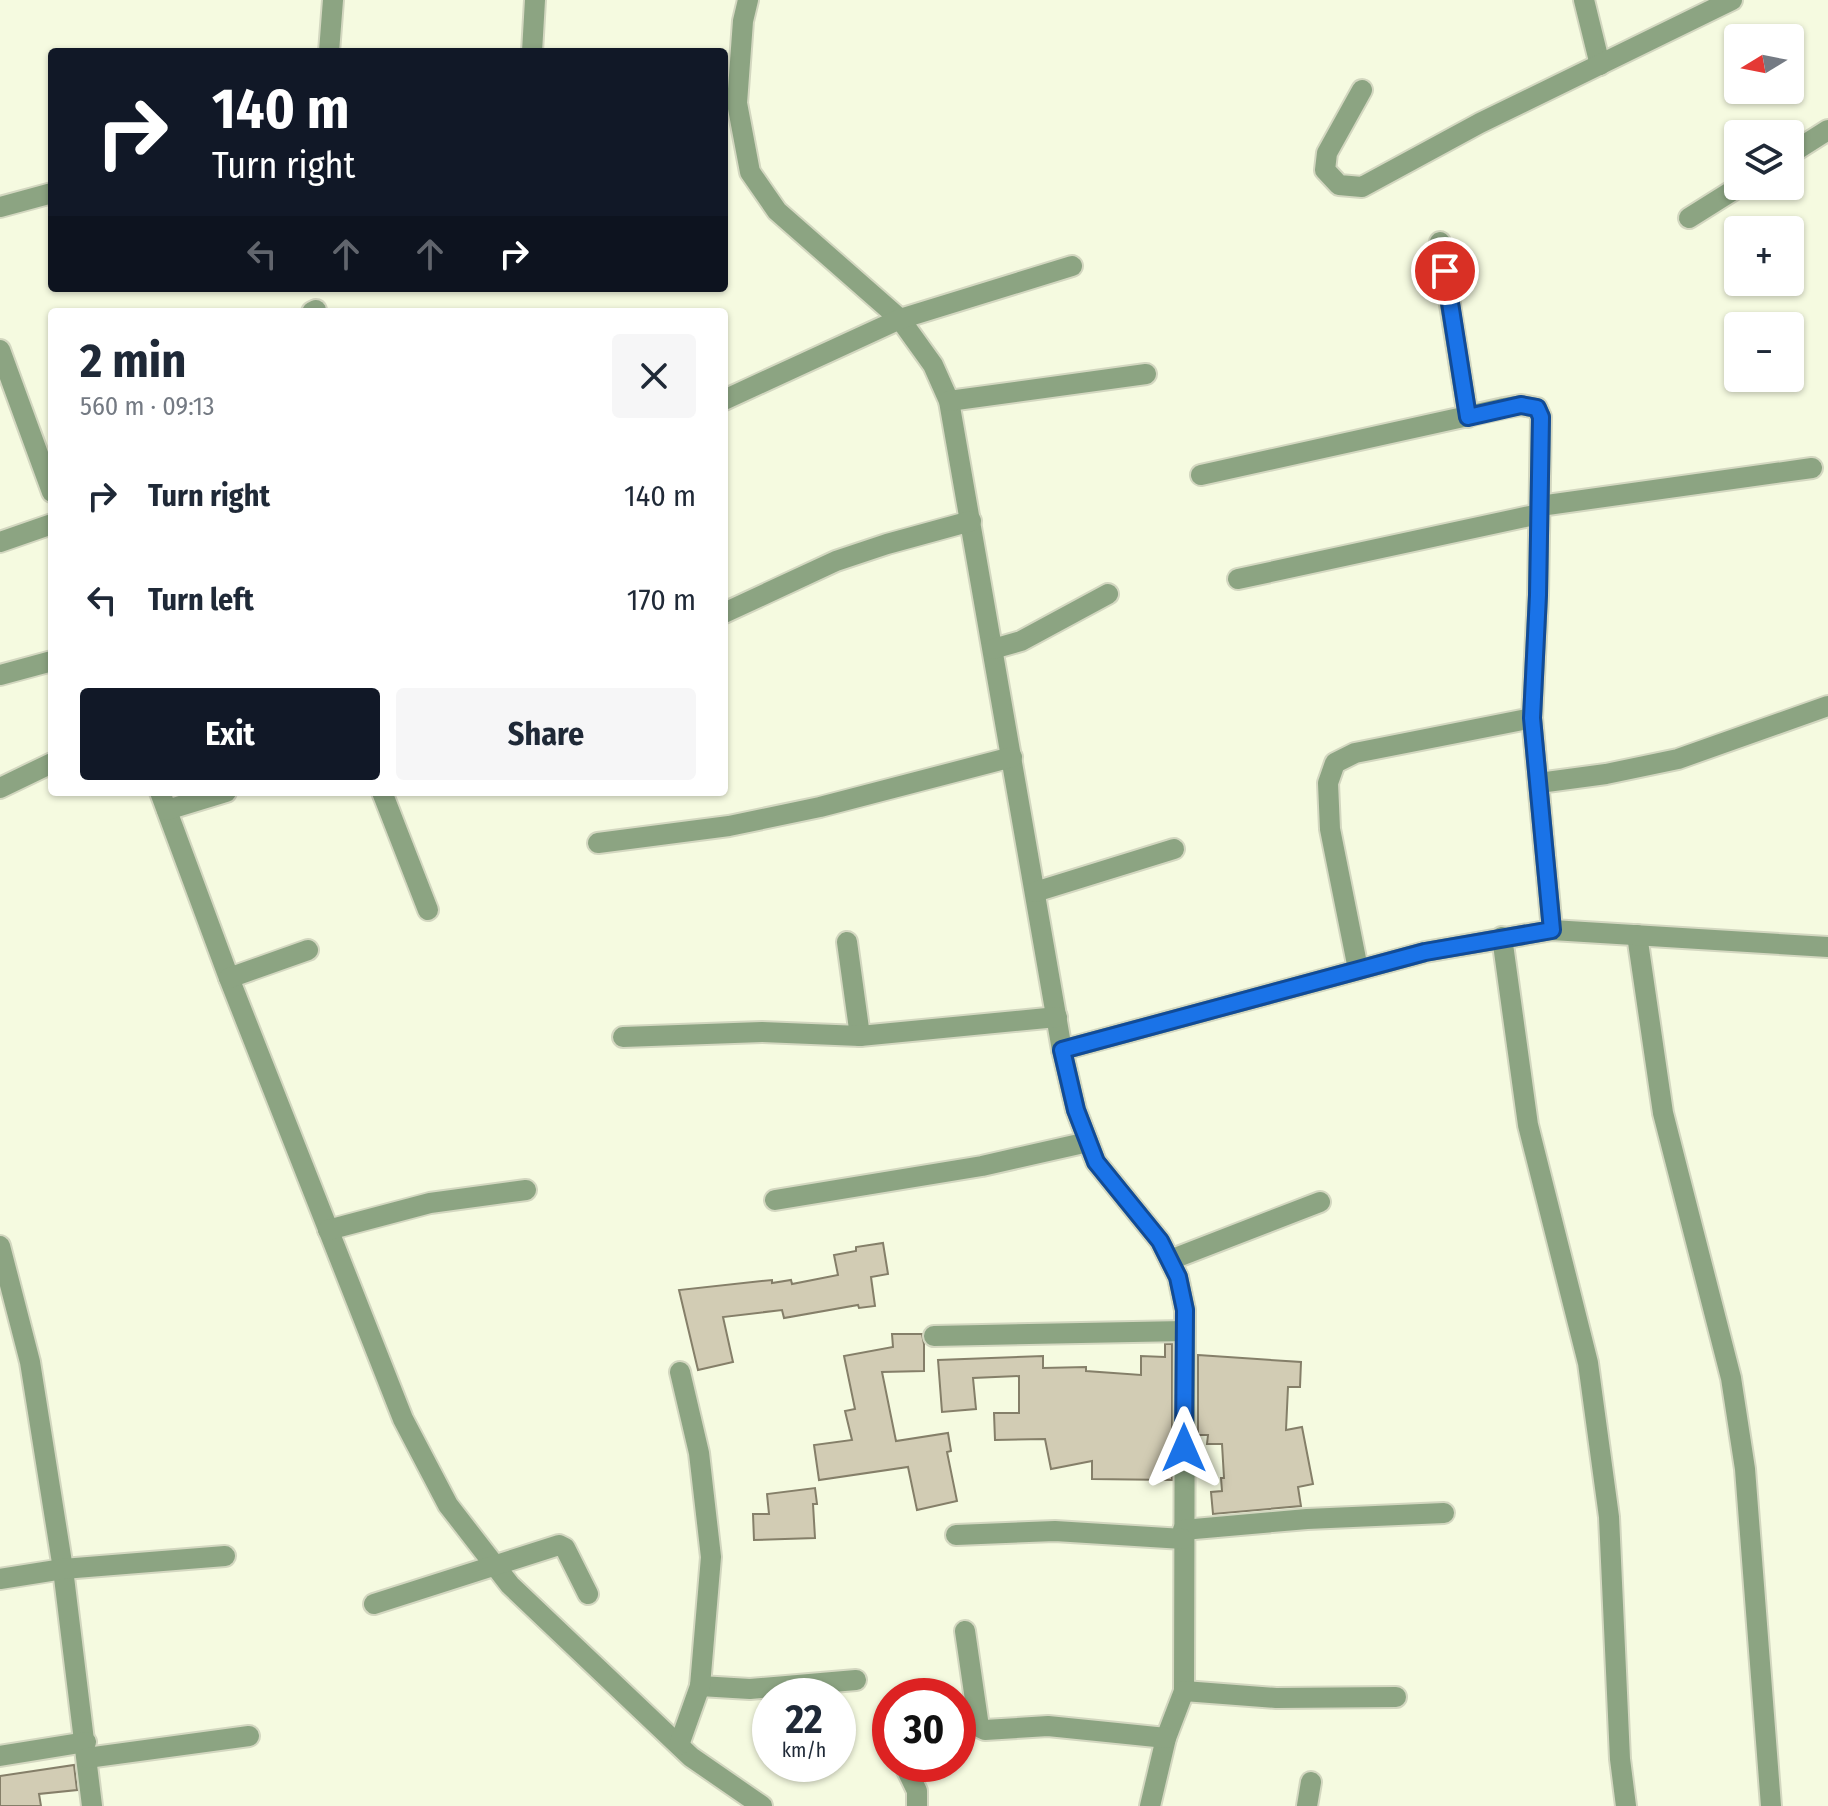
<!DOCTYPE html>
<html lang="en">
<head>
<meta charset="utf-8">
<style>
  :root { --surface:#fff; --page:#f6f6f7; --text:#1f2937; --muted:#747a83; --accent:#111827 }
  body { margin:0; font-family:"Fira Sans Condensed",sans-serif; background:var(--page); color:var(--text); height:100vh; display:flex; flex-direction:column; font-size:30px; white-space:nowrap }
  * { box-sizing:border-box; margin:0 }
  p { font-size:26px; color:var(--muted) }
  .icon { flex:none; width:44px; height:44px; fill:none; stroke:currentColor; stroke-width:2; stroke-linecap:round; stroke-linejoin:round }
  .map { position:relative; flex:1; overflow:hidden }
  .panel { position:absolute; left:48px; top:308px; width:680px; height:488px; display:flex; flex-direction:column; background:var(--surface); border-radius:8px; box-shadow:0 2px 6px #0004 }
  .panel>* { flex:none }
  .top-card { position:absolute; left:48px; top:48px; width:680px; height:244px; border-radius:8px; box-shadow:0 2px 6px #0004; background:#111827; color:#fff; overflow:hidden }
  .needle { width:52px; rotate:260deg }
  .tools { position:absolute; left:1724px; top:24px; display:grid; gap:16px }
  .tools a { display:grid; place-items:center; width:80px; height:80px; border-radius:8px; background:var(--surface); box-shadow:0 2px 6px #0004; font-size:40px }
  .speed { position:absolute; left:752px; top:1678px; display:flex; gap:16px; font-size:40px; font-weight:700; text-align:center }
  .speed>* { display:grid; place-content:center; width:104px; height:104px; border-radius:50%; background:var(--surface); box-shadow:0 2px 6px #0004; line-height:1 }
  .speed small { font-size:20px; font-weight:400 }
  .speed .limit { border:12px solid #d22; background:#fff; color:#111 }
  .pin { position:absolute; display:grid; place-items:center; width:68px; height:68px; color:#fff; margin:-34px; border:4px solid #fff; border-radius:50%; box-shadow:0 2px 8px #0007 }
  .me { position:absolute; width:88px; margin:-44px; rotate:0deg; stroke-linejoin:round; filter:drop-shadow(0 0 6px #0008) }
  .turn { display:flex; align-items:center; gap:28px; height:168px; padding:0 32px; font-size:36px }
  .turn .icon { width:104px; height:104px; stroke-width:2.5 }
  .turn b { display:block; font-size:56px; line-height:68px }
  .lanes { display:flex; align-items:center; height:76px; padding:0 32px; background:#0003; justify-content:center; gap:40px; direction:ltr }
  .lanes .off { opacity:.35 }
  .round { display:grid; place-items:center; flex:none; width:84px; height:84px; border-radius:8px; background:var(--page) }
  .overview { display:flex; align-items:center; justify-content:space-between; height:136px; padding:0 32px }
  h1 { font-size:48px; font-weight:700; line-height:60px }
  .primary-button { display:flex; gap:16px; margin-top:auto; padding:16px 32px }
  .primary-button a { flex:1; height:92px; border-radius:8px; background:var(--accent); color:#fff; font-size:32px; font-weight:700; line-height:92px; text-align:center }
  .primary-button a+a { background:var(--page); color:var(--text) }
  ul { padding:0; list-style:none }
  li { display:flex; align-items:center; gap:24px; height:104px; padding:0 32px }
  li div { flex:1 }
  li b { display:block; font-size:30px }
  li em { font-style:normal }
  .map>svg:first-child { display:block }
  .building { fill:#d2ccb4; stroke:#857f69; stroke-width:2 }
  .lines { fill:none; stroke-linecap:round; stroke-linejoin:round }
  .minor-casing { stroke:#d3d7c0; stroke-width:24 }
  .minor { stroke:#8ca482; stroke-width:20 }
  .route-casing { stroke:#114b97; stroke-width:20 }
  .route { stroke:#1a73e8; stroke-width:14 }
</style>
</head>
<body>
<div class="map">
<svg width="1828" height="1806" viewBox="0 0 1828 1806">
  <rect width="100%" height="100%" fill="#f5fae0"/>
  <g class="building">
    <polygon points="883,1243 888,1274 871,1277 875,1306 859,1308 858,1305 784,1318 782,1310 723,1317 733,1362 698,1370 679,1290 772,1280 772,1283 791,1280 792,1284 838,1275 834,1255 856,1251 856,1247"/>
    <polygon points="892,1334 922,1334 924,1344 924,1371 882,1372 896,1441 948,1433 951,1451 947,1452 957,1501 917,1510 908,1467 819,1480 814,1445 852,1440 845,1411 855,1409 844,1356 893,1347"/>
    <polygon points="1165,1344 1172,1344 1172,1480 1092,1479 1092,1461 1051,1469 1045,1439 995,1440 994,1413 1019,1413 1019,1376 973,1378 976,1409 942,1412 938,1360 1043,1356 1043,1368 1086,1367 1086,1371 1141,1375 1141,1356 1165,1357"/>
    <polygon points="1198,1355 1301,1362 1300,1387 1288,1387 1286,1430 1302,1427 1313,1484 1298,1487 1301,1506 1213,1514 1211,1492 1222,1491 1221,1478 1224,1478 1222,1444 1207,1444 1208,1435 1198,1435"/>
    <polygon points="815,1488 817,1504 813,1504 815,1538 754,1540 753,1514 769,1514 767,1494"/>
    <polygon points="74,1765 77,1790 39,1794 41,1806 0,1806 0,1776"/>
  </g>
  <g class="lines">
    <defs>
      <g id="minor">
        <polyline points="748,0 743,21 737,103 750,172 777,211 900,319 933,365 949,401 1062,1050 1076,1110 1096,1162 1160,1241 1178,1277 1185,1310 1184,1691 1166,1738 1150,1806"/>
        <polyline points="1584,0 1600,65"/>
        <polyline points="329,52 333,0"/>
        <polyline points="532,52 535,0"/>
        <polyline points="1362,90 1327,153 1325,170 1339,185 1362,187 1480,123 1732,0"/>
        <polyline points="1790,154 1828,130"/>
        <polyline points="0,207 52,193"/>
        <polyline points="1689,218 1740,186"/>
        <polyline points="1440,242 1468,417"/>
        <polyline points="312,312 316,310"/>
        <polyline points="0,350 52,492"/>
        <polyline points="724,400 900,319 1072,266"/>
        <polyline points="949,401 1146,374"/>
        <polyline points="1201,475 1504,408 1521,405 1537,408 1541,417 1538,595 1532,718 1552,930"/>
        <polyline points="1540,506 1812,468"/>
        <polyline points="0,542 52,524"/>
        <polyline points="1238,579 1539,514"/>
        <polyline points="724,613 836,561 887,544 971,521"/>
        <polyline points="993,649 1021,641 1108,594"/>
        <polyline points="0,675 52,661"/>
        <polyline points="1539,783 1606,774 1678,759 1828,706"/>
        <polyline points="0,788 52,763"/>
        <polyline points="160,792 229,978 403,1419 448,1505 510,1585 691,1757 762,1806"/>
        <polyline points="382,792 428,910"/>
        <polyline points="167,810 226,792"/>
        <polyline points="598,843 729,826 820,807 1012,757"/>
        <polyline points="1035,892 1174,849"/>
        <polyline points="1637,935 1663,1113 1731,1378 1745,1469 1771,1806"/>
        <polyline points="1502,937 1528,1125 1588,1363 1609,1517 1620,1759 1626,1806"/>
        <polyline points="847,942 860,1036"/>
        <polyline points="1358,969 1330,829 1328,783 1335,763 1355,753 1532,718"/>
        <polyline points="229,978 308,950"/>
        <polyline points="623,1037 762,1032 860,1036 1057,1017"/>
        <polyline points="1062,1050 1425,952 1552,930 1828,947"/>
        <polyline points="775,1200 982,1166 1088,1142"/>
        <polyline points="328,1230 430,1203 526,1190"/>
        <polyline points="0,1246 30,1362 63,1569 92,1806"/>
        <polyline points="1170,1260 1320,1202"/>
        <polyline points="934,1336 1185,1331"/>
        <polyline points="1183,1530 1307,1519 1444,1513"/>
        <polyline points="956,1535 1055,1531 1183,1539"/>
        <polyline points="0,1579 63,1569 225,1556"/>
        <polyline points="374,1604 559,1545 565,1548 588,1594"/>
        <polyline points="965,1631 979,1727 985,1730 1048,1726 1166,1738"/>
        <polyline points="700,1686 750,1689 856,1680"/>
        <polyline points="1184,1691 1276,1698 1396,1697"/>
        <polyline points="679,1745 700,1686 711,1557 699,1453 680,1372"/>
        <polyline points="0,1756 86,1742"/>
        <polyline points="87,1758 249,1736"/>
        <polyline points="904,1764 917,1791 917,1806"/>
        <polyline points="1307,1806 1311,1782"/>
      </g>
    </defs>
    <use href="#minor" class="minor-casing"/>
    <use href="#minor" class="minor"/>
  </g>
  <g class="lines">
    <defs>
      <polyline id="route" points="1184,1448 1185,1310 1178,1277 1160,1241 1096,1162 1076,1110 1062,1050 1425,952 1552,930 1532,718 1538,595 1541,417 1537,408 1521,405 1468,417 1445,271"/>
    </defs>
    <use href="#route" class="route-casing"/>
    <use href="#route" class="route"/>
  </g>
</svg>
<div class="tools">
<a><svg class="needle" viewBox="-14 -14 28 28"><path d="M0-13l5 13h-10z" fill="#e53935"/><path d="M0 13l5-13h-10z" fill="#747a83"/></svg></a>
<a><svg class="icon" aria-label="layers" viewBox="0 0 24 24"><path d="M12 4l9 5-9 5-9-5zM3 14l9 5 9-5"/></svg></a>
<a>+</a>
<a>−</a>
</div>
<div class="speed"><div>22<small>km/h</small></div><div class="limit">30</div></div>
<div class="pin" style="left:1445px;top:271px;background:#d93025"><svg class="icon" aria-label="arrive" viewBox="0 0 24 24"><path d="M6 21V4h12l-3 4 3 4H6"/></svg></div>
<svg class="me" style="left:1184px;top:1448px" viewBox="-20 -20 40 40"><path d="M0-17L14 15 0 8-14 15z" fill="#1a73e8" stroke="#fff" stroke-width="4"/></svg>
<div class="top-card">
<div class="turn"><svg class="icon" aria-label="right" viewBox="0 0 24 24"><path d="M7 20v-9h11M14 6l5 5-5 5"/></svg><div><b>140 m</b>Turn right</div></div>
<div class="lanes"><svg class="icon off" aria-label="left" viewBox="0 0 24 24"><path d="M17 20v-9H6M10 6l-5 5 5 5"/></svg><svg class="icon off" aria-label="ahead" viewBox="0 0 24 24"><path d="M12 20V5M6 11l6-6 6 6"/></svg><svg class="icon off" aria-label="ahead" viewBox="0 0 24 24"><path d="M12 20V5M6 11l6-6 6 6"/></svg><svg class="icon" aria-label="right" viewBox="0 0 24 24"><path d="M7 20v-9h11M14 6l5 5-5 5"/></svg></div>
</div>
<section class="panel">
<div class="overview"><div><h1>2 min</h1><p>560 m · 09:13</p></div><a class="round"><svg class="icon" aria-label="close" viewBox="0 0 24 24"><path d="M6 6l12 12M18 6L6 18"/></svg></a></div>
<ul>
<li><svg class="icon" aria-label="right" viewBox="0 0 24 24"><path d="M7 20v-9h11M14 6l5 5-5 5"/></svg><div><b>Turn right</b></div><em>140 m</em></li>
<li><svg class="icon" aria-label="left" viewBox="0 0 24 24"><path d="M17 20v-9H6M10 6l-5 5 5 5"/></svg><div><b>Turn left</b></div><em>170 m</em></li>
</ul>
<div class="primary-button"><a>Exit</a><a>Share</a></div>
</section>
</div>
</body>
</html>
